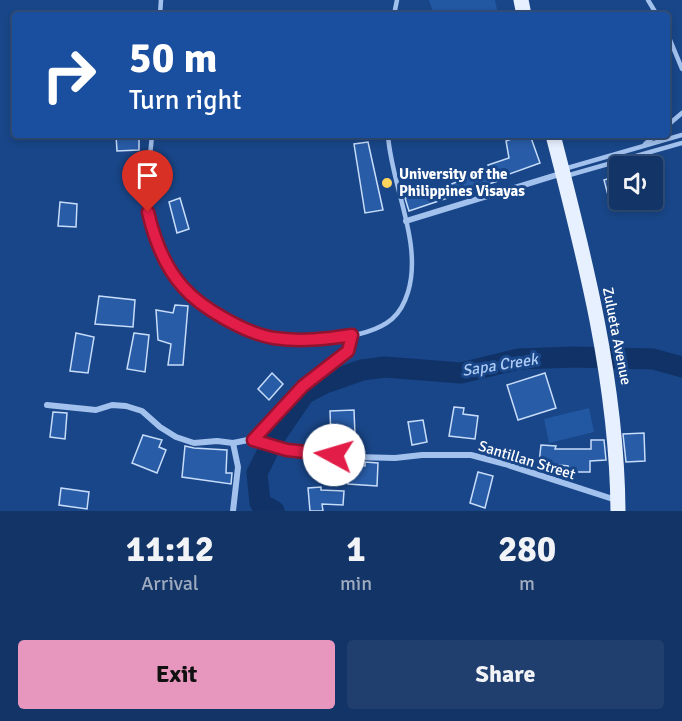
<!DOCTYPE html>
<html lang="en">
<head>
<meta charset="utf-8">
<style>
  :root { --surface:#133466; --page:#203f6f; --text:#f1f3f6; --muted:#9daabf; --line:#324f7a; --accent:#e797bd }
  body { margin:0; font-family:Signika,sans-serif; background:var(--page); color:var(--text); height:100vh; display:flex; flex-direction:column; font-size:22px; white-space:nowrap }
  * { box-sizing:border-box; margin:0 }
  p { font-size:20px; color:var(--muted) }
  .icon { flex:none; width:33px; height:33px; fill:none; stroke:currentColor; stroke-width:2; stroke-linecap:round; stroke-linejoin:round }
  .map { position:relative; height:511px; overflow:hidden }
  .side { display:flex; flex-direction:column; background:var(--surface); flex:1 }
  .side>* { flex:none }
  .hud { position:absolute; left:12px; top:12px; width:658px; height:126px; border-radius:6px; box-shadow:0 3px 9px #0003,0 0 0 2px var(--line); background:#1a4fa0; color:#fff; overflow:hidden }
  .fabs { position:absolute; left:609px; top:156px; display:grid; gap:12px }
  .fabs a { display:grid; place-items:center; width:54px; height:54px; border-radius:6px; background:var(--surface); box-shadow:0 3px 9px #0003,0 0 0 2px var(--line); font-size:30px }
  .pin { position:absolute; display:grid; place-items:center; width:51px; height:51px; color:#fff; margin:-62px -26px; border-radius:50% 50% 50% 0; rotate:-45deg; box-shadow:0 0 6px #0007 }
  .pin .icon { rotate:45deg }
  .me { position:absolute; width:66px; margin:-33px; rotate:276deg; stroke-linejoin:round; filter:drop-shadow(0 0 4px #0008) }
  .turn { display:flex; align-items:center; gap:21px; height:126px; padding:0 18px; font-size:27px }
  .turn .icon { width:78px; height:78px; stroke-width:2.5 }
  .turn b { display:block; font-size:42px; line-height:51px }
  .eta { display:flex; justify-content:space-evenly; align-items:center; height:102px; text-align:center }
  .eta b { font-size:36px; font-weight:700; line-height:42px }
  .cta { display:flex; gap:12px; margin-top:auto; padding:12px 18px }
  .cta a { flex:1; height:69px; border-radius:6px; background:var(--accent); color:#111; font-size:24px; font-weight:700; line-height:69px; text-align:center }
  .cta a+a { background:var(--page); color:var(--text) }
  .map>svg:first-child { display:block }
  .green { fill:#2257a2 }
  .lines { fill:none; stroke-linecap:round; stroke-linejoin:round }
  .river { stroke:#103266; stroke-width:21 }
  .building { fill:#285ca7; stroke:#c7dcf9; stroke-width:1.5 }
  .service { stroke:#a2c1ed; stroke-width:4.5 }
  .minor { stroke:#a2c1ed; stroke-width:6 }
  .primary { stroke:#e7f0ff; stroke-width:15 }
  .route-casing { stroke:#92132f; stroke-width:15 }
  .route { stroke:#e11d48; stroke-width:10 }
  .poi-dot { fill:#ffd65d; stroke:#194688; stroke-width:2 }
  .labels { text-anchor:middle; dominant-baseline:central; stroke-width:6; stroke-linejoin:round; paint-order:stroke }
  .poi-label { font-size:15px; font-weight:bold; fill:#fff; stroke:#194688; text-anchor:start }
  .street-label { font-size:15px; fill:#fff; stroke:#194688 }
  .water-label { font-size:16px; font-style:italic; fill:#adcbf4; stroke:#194688 }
</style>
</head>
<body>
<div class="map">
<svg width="682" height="511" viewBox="0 0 682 511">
  <rect width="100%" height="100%" fill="#194688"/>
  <g class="green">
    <polygon points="429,0 495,0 498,15 434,15"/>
    <polygon points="589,408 594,432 549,443 544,419"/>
  </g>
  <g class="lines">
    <g class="river">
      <polyline points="274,438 304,394 325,383 362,370 385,367 461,373 519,359 574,357 653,359 682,367"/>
      <polyline points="267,453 257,473 260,503 274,511"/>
    </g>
  </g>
  <g class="building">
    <polygon points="116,135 139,135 139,150 117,151"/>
    <polygon points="524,135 530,135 540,163 504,176 504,179 409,211 405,198 449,185 489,169 488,165 509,158 506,141"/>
    <polygon points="368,142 383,210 365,213 354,144"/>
    <polygon points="617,176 620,192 608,195 604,180"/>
    <polygon points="180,198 189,229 177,233 169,202"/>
    <polygon points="60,202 77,204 76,227 58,226"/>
    <polygon points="99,296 135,300 133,327 95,324"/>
    <polygon points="175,305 188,306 183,365 168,365 171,344 158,340 156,310 173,313"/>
    <polygon points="76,333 94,337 88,373 70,371"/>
    <polygon points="134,333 149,335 145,372 127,369"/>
    <polygon points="272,373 283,384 269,400 258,389"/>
    <polygon points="545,373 556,408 518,420 507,385"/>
    <polygon points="454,407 464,408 463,414 478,416 475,439 449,436"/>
    <polygon points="354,410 355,435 349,435 349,438 331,439 330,411"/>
    <polygon points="53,412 67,413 65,439 50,437"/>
    <polygon points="423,420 427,442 412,445 408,422"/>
    <polygon points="644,433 645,461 626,462 623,434"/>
    <polygon points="143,435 162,440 159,447 166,450 157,473 132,463"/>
    <polygon points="591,440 604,440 606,460 590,461 590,472 568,472 568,466 539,463 541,445 556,446 555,449 591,449"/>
    <polygon points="185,446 194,448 227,450 226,473 232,473 231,484 182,477"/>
    <polygon points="365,462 378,463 377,486 348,484 349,465 365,466"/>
    <polygon points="478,472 493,476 485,508 470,503"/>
    <polygon points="321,487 321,490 344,491 343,505 322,504 323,511 310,511 308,488"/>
    <polygon points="61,488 89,492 87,509 59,505"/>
  </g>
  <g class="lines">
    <g class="service">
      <polyline points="648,0 657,15"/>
      <polyline points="160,15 161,0"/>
      <polyline points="394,15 397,0"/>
      <polyline points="668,35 682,69"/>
      <polyline points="668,125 682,113"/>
      <path d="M152,135c-2,25 -7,53 -4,78 4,22 16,47 29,66 14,21 58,50 82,56 33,9 106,7 133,-16 8,-7 13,-17 16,-27 15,-49 -17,-107 -20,-157"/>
      <polyline points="645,144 656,135"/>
      <polyline points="564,169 682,135"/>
      <polyline points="566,176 682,143"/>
    </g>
    <g class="minor">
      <polyline points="406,221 563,173"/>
      <polyline points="47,405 96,410 112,405 126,406 142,411 160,427 176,437 194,443 217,441 233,443 253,439 287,450 355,457 395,458 422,455 471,455 505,464 616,500"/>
      <polyline points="253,439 303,386 348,351 352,335"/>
      <polyline points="233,443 238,467 233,511"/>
    </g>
    <g class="primary">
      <polyline points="521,0 524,15"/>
      <path d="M553,135c32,123 64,248 65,376"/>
    </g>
  </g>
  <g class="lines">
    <defs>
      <path id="route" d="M148,212c6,26 17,55 35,75 18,21 64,47 91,51 27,4 52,1 78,-3l-4,16 -45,35 -50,54 34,10 47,5"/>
    </defs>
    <use href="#route" class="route-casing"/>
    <use href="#route" class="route"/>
  </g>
  <circle class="poi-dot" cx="387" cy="183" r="6"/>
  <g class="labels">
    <g class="poi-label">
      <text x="399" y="174">University of the<tspan x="399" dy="17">Philippines Visayas</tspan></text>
    </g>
    <g class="street-label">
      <text transform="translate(617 336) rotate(79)">Zulueta Avenue</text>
      <text transform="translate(527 460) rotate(17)">Santillan Street</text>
    </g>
    <g class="water-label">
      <text transform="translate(500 365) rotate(-9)">Sapa Creek</text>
    </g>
  </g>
</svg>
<div class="fabs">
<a><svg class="icon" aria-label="sound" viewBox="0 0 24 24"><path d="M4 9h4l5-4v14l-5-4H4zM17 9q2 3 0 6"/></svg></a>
</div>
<div class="pin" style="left:148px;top:212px;background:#d93025"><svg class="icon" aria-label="arrive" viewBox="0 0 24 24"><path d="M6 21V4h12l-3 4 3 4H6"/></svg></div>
<svg class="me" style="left:334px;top:455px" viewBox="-20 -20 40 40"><circle r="19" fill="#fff"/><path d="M0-13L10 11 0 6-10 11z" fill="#e11d48"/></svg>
<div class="hud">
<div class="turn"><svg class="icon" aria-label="right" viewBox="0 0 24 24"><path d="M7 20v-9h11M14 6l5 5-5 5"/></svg><div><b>50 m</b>Turn right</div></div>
</div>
</div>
<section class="side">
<div class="eta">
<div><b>11:12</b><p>Arrival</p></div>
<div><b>1</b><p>min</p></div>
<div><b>280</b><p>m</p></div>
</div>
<div class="cta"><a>Exit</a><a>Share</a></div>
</section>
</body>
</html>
